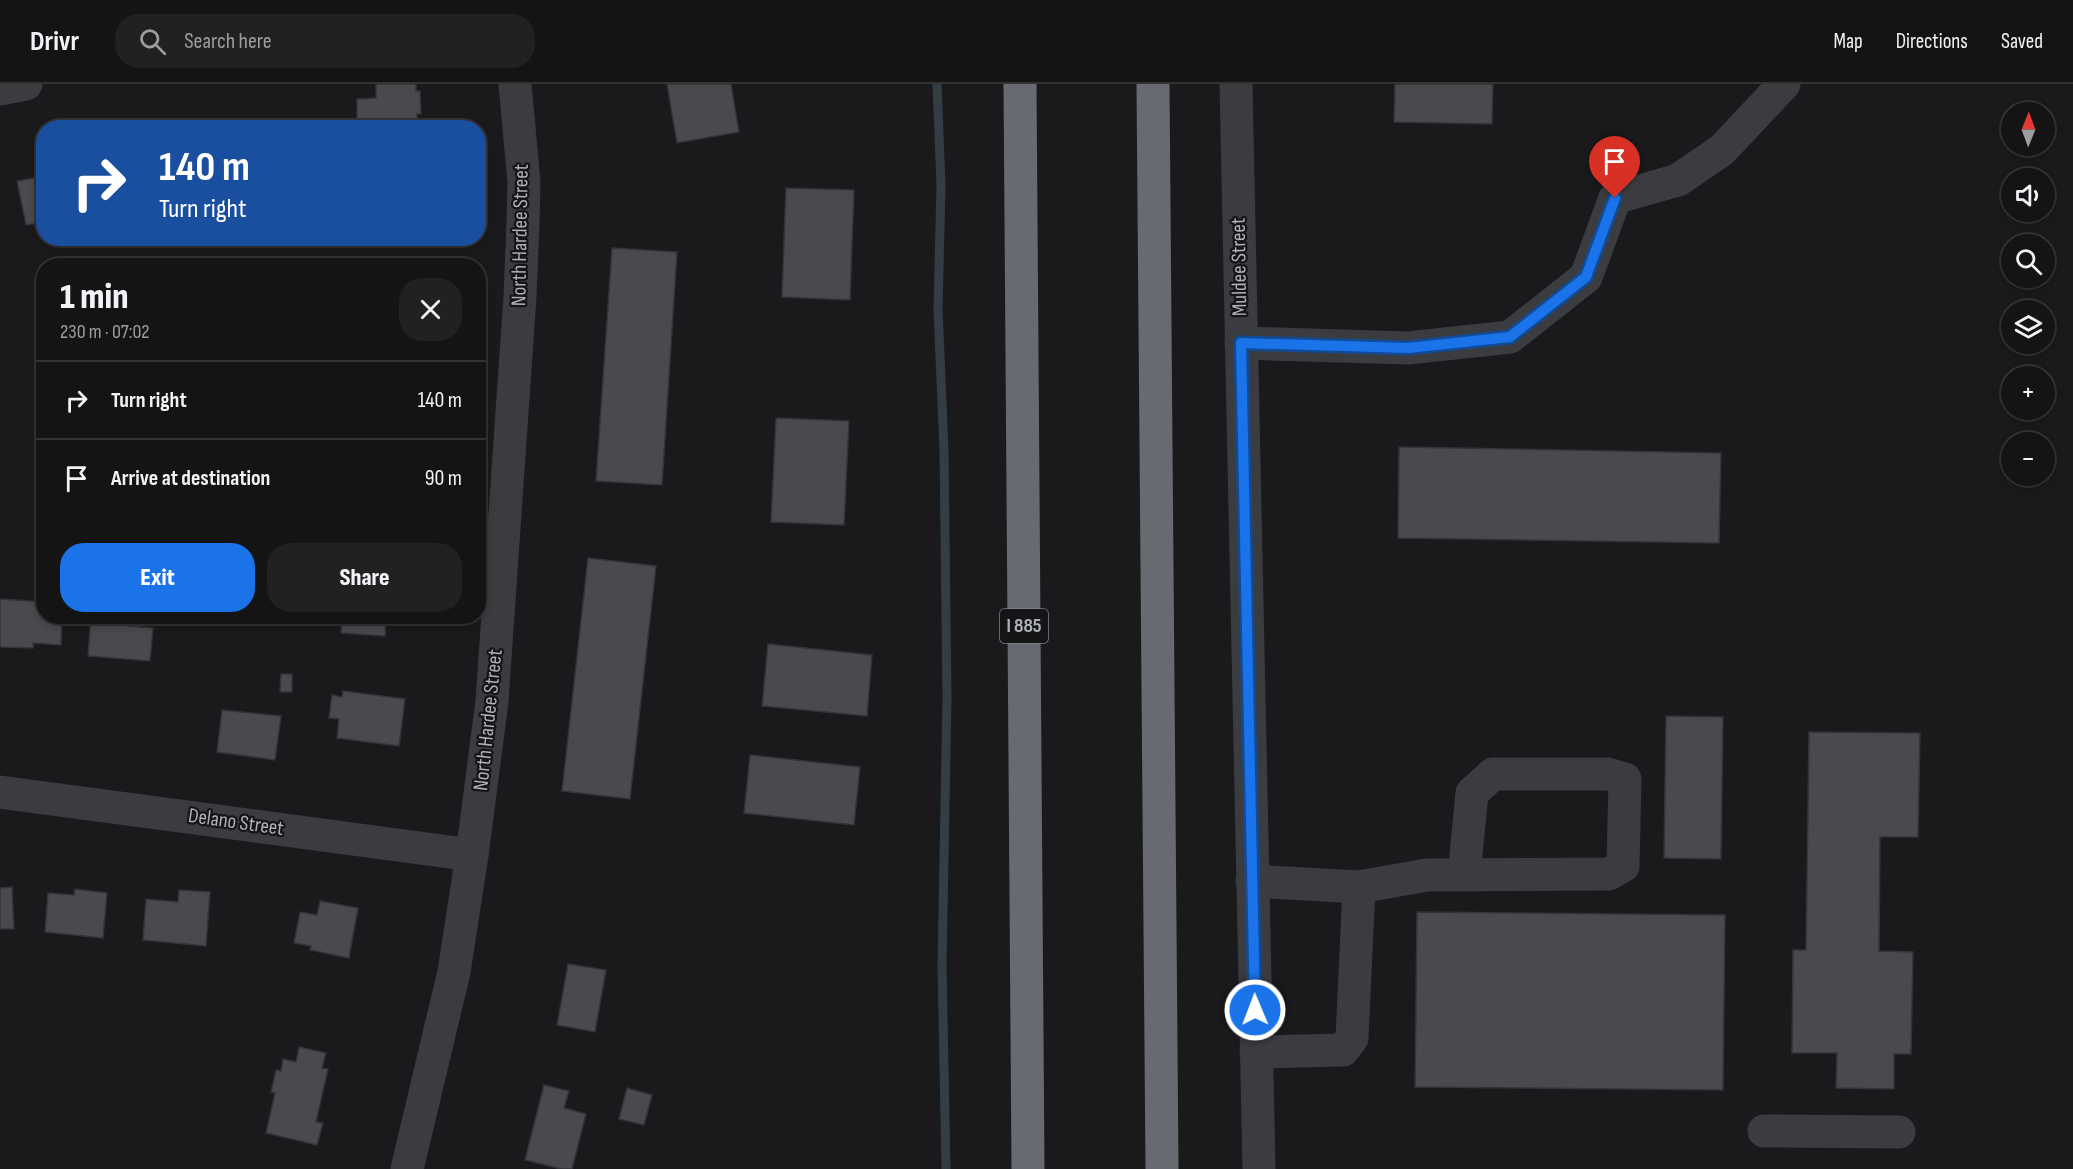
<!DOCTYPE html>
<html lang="en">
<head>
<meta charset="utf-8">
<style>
  :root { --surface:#141415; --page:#212122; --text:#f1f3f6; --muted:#9d9ea0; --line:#333334; --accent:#1a73e8 }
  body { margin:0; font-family:"Sofia Sans Condensed",sans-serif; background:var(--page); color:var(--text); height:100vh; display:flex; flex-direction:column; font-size:22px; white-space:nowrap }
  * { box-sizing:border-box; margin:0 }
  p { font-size:20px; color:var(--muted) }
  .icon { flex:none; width:33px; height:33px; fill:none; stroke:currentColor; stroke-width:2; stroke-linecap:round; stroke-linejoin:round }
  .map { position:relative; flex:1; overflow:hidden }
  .side { position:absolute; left:36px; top:174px; width:450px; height:366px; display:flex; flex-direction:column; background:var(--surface); border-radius:24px; box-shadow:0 3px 9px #0003,0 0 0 2px var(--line) }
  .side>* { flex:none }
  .hud { position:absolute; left:36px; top:36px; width:450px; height:126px; border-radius:24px; box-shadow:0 3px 9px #0003,0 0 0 2px var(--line); background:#1a4fa0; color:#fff; overflow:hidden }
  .needle { width:39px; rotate:1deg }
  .tools { position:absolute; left:2001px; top:18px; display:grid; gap:12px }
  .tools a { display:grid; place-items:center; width:54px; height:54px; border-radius:50%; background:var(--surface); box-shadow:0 3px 9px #0003,0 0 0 2px var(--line); font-size:30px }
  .pin { position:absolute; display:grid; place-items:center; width:51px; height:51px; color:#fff; margin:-62px -26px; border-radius:50% 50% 50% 0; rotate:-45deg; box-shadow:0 0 6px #0007 }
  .pin .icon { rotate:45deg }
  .me { position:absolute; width:66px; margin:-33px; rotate:359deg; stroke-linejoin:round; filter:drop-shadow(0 0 4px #0008) }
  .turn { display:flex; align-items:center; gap:21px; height:126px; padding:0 24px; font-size:27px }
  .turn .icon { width:78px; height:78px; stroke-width:2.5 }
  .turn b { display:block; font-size:42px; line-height:51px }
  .round { display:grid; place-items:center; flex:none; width:63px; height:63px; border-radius:24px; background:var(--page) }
  .summary { display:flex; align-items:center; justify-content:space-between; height:102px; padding:0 24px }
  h1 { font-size:36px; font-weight:800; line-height:45px }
  .primary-button { display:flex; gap:12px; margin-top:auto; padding:12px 24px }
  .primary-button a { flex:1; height:69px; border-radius:24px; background:var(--accent); color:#fff; font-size:24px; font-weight:800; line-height:69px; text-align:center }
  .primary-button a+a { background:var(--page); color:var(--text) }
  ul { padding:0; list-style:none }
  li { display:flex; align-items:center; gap:18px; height:78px; padding:0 24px; border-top:2px solid var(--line) }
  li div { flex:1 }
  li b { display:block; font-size:22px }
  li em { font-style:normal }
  header { display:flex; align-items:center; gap:36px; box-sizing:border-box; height:84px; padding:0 30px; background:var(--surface); border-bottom:2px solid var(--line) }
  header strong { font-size:28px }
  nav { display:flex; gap:33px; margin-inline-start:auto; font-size:21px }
  .search { width:420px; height:54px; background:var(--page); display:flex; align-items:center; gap:15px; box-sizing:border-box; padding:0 21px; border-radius:24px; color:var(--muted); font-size:22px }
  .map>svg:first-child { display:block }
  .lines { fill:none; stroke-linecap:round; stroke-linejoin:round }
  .stream { stroke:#353d44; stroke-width:9 }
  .building { fill:#494a4e; stroke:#343438; stroke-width:1.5 }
  .minor { stroke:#3b3c40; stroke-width:33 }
  .highway { stroke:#686a71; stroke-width:33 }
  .route-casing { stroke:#114b97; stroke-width:15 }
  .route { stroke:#1a73e8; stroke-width:10 }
  .labels { text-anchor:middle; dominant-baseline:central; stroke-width:4.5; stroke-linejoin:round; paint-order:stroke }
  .shield { fill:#151517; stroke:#808289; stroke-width:1.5 }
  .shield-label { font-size:20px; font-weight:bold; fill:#aeb1ba }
  .street-label { font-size:21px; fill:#aeb1ba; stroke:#151517 }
</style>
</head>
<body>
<header>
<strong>Drivr</strong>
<div class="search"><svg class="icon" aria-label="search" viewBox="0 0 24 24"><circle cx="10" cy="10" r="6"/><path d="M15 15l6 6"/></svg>Search here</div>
<nav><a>Map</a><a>Directions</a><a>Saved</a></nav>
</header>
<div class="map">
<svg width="2073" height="1085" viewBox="0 0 2073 1085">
  <rect width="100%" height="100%" fill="#1a1a1c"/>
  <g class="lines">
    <polyline class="stream" points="937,0 941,101 938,225 944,367 947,614 942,881 946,1085"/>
  </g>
  <g class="building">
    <polygon points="376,0 416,0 416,7 420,7 421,30 417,30 418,44 357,44 357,15 376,14"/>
    <polygon points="667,0 731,0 739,48 677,59"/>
    <polygon points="1395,0 1493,0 1492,40 1394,38"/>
    <polygon points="44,92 44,154 46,154 42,155 39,139 26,141 17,97"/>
    <polygon points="786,104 854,106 850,216 782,213"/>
    <polygon points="303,154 345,154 344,160 302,159"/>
    <polygon points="612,164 677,168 662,401 596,397"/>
    <polygon points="776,334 849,337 844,441 771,438"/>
    <polygon points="1399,363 1721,369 1719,459 1398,454"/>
    <polygon points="588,474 656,482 630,715 562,707"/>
    <polygon points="0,515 44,518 44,532 62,532 61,561 33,559 33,564 0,563"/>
    <polygon points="91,532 128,532 128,542 153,544 150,577 88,572"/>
    <polygon points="342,532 386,532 385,552 341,549"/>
    <polygon points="768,560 872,571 867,632 762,622"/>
    <polygon points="281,590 292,590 292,608 280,608"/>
    <polygon points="343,607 405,615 399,662 337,654 339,635 329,634 332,611 342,613"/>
    <polygon points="222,626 281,632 275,676 217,668"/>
    <polygon points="1666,632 1723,633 1721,775 1664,774"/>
    <polygon points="1809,648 1920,649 1918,753 1880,753 1879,867 1913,868 1911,970 1894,970 1894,1005 1836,1004 1837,969 1792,969 1793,866 1806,866"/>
    <polygon points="750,671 860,683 854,741 744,729"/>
    <polygon points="12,803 14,845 0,845 0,804"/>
    <polygon points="75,805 107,809 103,854 45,848 48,809 74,811"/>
    <polygon points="179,806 210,808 206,862 143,856 146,815 178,818"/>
    <polygon points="320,817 358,824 349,874 310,866 311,862 294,859 300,828 317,831"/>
    <polygon points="1417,828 1725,831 1723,1006 1415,1003"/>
    <polygon points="568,880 606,886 595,948 557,941"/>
    <polygon points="299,963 326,969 322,984 328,985 316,1038 323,1039 317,1061 266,1049 275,1009 271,1008 276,986 281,987 283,975 296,978"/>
    <polygon points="544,1001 569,1007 564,1024 586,1030 572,1085 561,1085 525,1076"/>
    <polygon points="627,1004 652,1011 644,1041 619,1035"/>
  </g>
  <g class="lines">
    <g class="minor">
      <polyline points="1236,0 1259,1085"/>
      <polyline points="0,5 26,0"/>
      <polyline points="1241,259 1408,264 1510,253 1586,193 1615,114 1678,96 1722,66 1784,0"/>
      <polyline points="0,708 472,771"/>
      <polyline points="1252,797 1359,803 1427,791 1609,790 1623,782 1625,695 1608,690 1493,690 1472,709 1464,791"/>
      <polyline points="1256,968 1343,966 1352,954 1359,803"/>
      <polyline points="1764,1047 1899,1048"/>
      <polyline points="407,1085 454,888 472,771 492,617 520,213 523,139 524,98 515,0"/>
    </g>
    <g class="highway">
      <polyline points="1020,0 1028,1085"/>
      <polyline points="1153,0 1162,1085"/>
    </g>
  </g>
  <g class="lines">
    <defs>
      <polyline id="route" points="1255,926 1241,259 1408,264 1510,253 1586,193 1615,114"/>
    </defs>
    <use href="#route" class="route-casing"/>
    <use href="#route" class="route"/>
  </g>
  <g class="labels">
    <rect class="shield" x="1000" y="525" width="48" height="34" rx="4.5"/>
    <g class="shield-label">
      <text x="1024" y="542">I 885</text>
    </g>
    <g class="street-label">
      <text transform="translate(520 151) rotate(-89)">North Hardee Street</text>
      <text transform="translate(1239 183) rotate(-91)">Muldee Street</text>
      <text transform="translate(488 636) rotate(-84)">North Hardee Street</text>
      <text transform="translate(236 738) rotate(8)">Delano Street</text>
    </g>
  </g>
</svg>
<div class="tools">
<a><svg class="needle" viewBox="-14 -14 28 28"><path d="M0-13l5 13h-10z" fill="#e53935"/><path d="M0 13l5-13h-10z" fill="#9d9ea0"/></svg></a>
<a><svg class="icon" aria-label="sound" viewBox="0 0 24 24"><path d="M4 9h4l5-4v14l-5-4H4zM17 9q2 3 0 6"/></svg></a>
<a><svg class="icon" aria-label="search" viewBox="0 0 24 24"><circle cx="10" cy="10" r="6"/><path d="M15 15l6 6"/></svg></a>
<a><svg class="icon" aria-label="layers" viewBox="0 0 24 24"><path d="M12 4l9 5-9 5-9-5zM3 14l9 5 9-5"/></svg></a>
<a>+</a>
<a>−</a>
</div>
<div class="pin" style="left:1615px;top:114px;background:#d93025"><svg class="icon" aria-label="arrive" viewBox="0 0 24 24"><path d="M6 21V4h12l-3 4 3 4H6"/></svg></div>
<svg class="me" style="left:1255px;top:926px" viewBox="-20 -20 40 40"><circle r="17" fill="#1a73e8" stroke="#fff" stroke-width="3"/><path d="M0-11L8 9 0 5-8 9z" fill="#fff"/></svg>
<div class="hud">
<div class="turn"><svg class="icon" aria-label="right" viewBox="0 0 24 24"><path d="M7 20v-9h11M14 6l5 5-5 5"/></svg><div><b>140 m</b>Turn right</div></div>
</div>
<section class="side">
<div class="summary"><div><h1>1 min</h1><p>230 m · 07:02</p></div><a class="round"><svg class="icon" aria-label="close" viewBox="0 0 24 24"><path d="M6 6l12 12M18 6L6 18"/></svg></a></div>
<ul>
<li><svg class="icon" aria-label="right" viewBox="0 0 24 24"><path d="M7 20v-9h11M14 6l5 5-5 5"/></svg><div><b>Turn right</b></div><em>140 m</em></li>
<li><svg class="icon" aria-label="arrive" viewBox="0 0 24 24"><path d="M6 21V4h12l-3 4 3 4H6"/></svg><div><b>Arrive at destination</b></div><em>90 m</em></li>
</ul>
<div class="primary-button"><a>Exit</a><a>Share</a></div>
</section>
</div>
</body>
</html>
